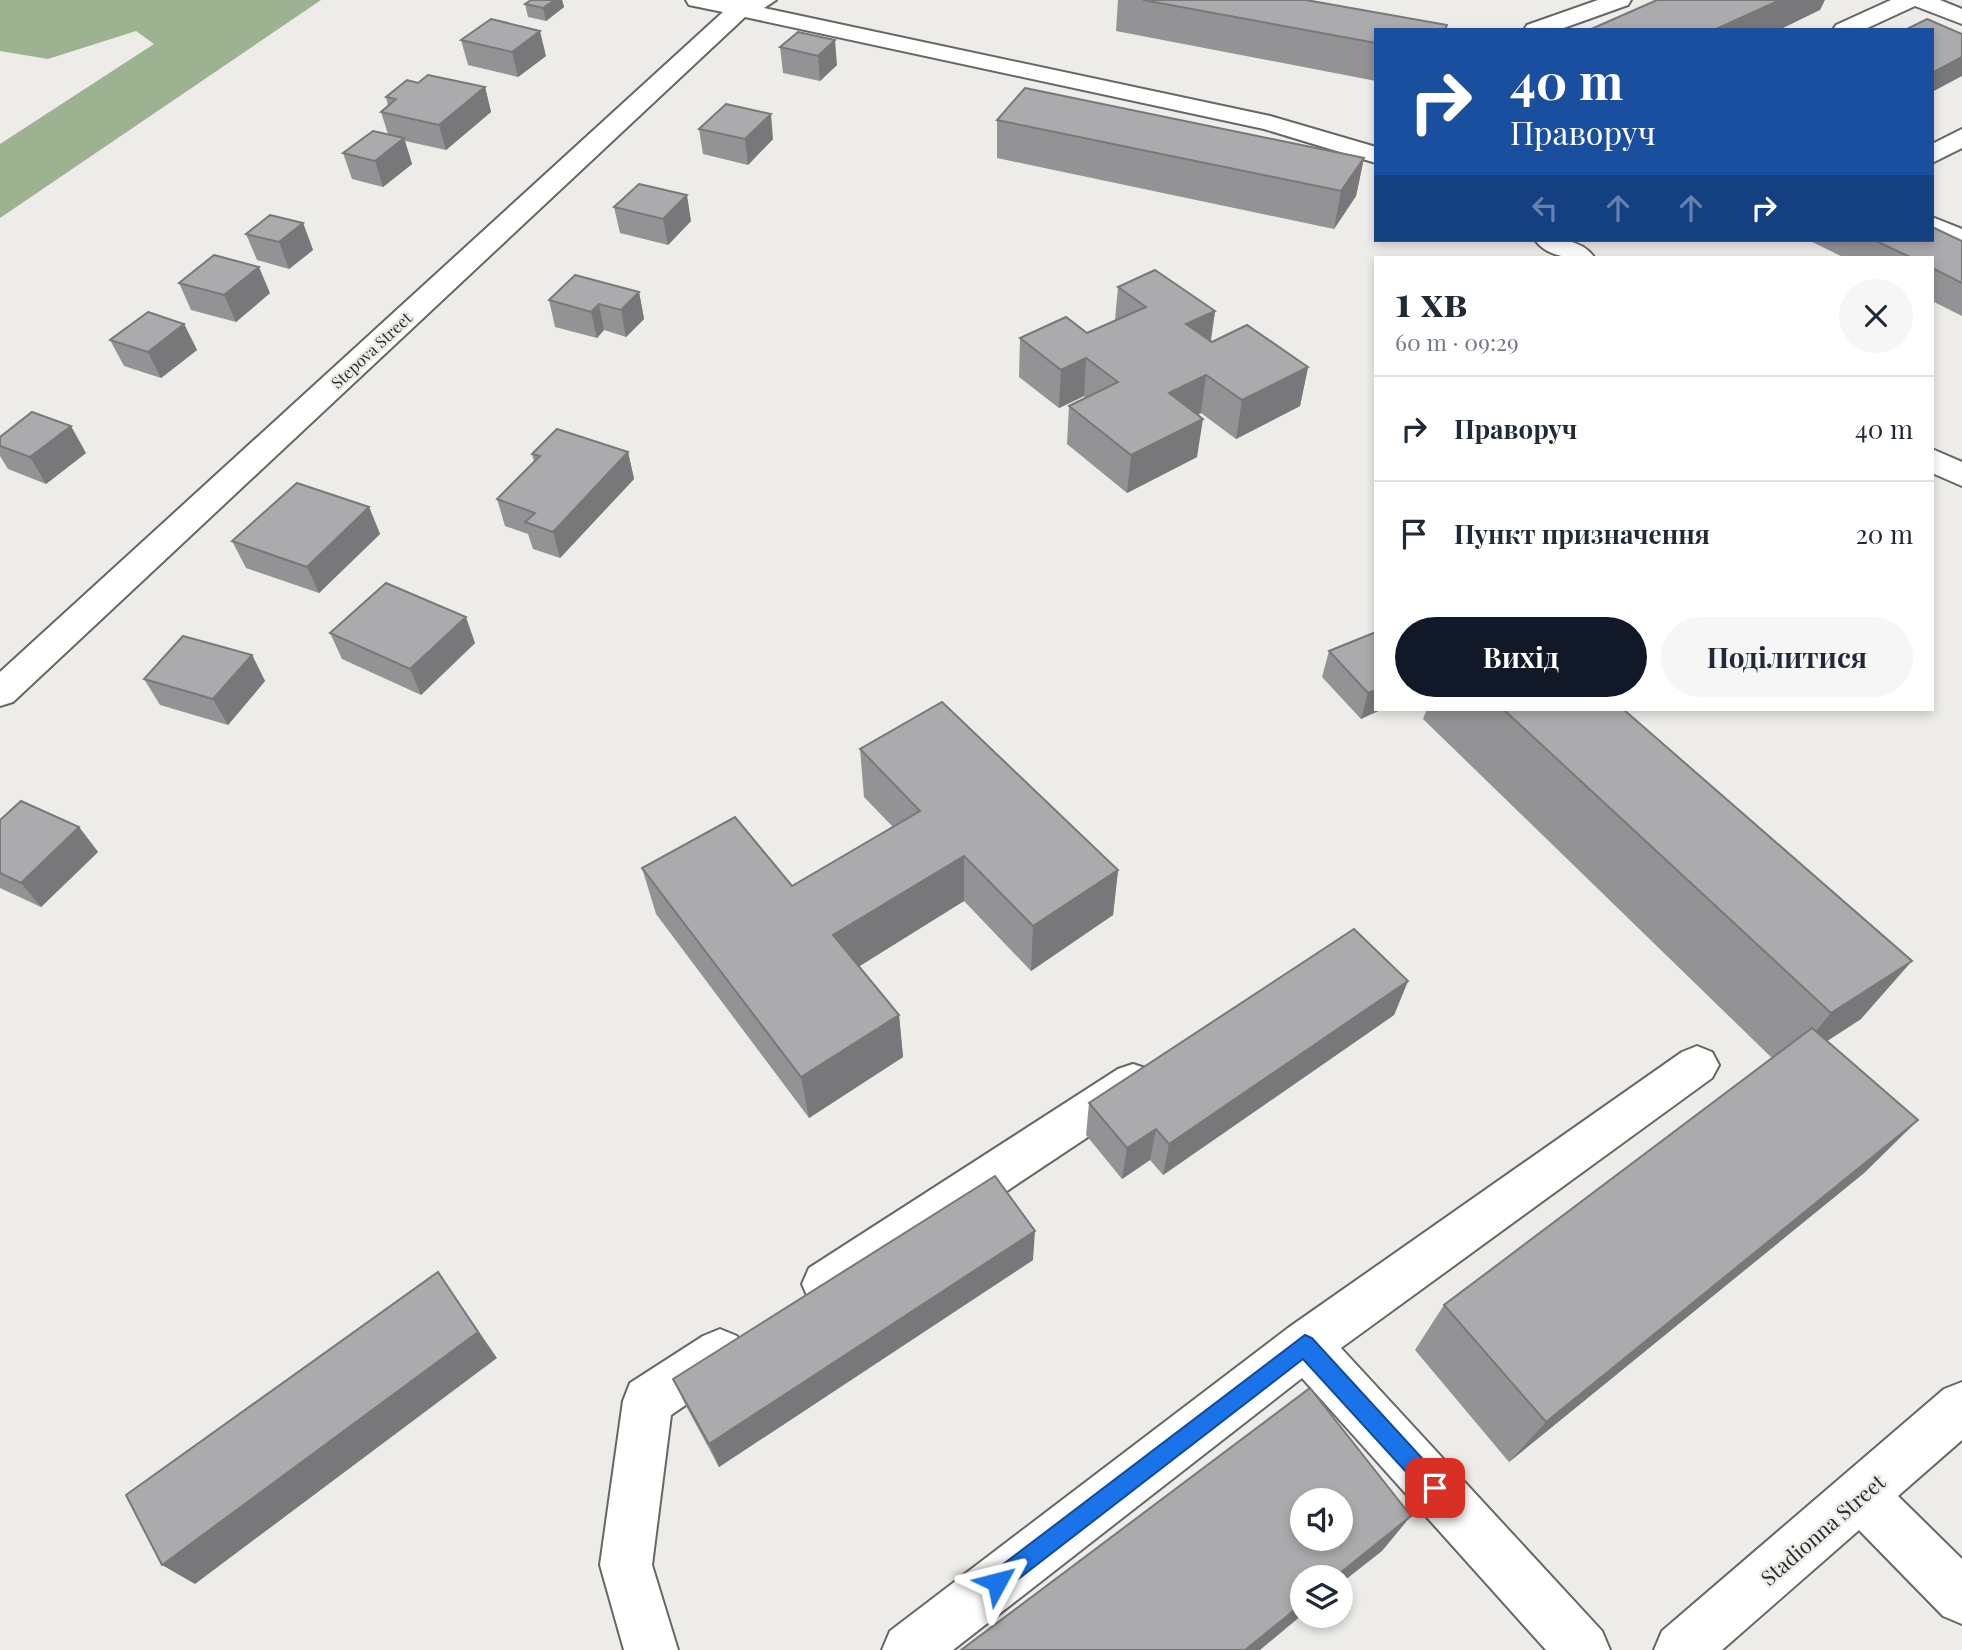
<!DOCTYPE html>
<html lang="uk">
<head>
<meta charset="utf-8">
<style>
  :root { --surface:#fff; --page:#f6f6f7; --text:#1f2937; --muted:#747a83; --line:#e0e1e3; --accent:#111827 }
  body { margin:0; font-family:"Playfair Display",serif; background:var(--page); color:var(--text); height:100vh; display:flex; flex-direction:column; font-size:26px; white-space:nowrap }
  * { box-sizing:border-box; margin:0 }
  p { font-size:23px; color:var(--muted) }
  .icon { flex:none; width:38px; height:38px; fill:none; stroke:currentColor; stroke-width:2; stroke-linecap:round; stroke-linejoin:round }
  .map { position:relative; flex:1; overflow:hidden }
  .sheet { position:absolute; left:1374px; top:256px; width:560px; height:455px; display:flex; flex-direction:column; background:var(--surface); border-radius:0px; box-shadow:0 4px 10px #0003 }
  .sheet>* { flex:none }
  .top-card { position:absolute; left:1374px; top:28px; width:560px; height:214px; border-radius:0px; box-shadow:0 4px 10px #0003; background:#1a4fa0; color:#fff; overflow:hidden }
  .buttons { position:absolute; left:1290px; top:1488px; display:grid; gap:14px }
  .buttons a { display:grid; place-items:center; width:63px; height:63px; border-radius:50%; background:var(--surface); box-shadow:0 4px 10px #0003; font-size:35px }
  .pin { position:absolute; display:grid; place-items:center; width:60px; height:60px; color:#fff; margin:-30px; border-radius:14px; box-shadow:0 4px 10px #0006 }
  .me { position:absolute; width:77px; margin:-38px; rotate:52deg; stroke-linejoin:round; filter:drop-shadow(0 0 5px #0008) }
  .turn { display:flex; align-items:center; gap:24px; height:147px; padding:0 21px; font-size:32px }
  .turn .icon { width:91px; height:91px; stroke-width:2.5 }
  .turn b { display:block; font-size:49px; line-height:60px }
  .lanes { display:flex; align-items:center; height:66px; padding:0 21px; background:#0003; justify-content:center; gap:35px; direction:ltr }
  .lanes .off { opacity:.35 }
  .round { display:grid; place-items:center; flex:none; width:74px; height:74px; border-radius:37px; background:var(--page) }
  .overview { display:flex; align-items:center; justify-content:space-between; height:119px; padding:0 21px }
  h1 { font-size:42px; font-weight:700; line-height:52px }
  .primary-button { display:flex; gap:14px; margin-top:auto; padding:14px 21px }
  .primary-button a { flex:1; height:80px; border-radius:42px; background:var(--accent); color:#fff; font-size:28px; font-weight:700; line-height:80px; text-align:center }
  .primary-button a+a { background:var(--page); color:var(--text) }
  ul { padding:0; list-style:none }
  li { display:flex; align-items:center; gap:21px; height:105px; padding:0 21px; border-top:2px solid var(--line) }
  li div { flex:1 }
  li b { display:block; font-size:26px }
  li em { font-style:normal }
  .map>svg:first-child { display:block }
  .forest { fill:#9db290 }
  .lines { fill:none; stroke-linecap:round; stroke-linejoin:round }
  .minor-casing { stroke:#676663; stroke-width:4 }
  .minor { fill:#fff; fill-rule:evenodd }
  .wall { fill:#939396 }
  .shaded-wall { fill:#78787a }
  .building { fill:#ababae; stroke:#78787a; stroke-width:2; fill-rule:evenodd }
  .route { fill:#1a73e8; stroke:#114b97; stroke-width:2 }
  .labels { text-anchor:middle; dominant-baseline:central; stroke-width:5; stroke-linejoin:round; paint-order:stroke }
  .far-street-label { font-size:16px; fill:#2b2a29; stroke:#edece8 }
  .near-street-label { font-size:21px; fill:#2b2a29; stroke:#edece8 }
</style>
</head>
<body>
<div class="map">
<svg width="1962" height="1650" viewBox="0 0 1962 1650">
  <rect width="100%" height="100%" fill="#edece8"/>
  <polygon class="forest" points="0,0 321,0 0,218 0,144 154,44 136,31 48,59 0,51"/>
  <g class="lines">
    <defs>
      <g id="minor">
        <polygon points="686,0 776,0 764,8 1270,116 1376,147 1376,163 1264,129 745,17 13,702 0,706 0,672 723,12 689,5"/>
        <polygon points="1598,0 1631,0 1628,5 1558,30 1524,30 1527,25"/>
        <polygon points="1891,0 1940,0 1962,9 1962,24 1915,6 1863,30 1833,30 1836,25"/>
        <polygon points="1962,129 1962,148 1932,163 1932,144"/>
        <polygon points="1932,217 1962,229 1962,247 1932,235"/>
        <path d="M1535,240c21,-1 45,-2 59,17 -21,1 -45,2 -59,-17z"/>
        <polygon points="1932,449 1962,462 1962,486 1932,473"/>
        <polygon points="1697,1046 1712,1052 1719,1065 1712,1078 1341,1348 1602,1631 1610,1650 1546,1650 1302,1378 953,1650 882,1650 890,1631 1288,1328 1682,1052"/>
        <polygon points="1133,1064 1148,1069 1155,1083 1148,1097 843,1300 826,1307 809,1300 802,1284 809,1268 1118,1069"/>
        <polygon points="720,1329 737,1336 744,1353 737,1370 671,1415 652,1565 678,1650 624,1650 600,1565 623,1401 630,1383 703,1336"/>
        <polygon points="1962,1382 1962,1440 1898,1496 1962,1559 1962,1624 1943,1616 1859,1530 1722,1650 1654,1650 1662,1631 1944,1389"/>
      </g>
    </defs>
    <use href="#minor" class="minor-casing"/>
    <use href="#minor" class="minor"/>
  </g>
  <g class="wall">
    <polygon points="531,0 562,0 564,7 546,21 528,17 525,4"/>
    <polygon points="1118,0 1306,0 1447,25 1446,30 1376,30 1376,81 1116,31"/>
    <polygon points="798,32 837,65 820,81 783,73 780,47"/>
    <polygon points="461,40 546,56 518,77 468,65"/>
    <polygon points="418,83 485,87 491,112 446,150 405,141 412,164 383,187 352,179 343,153 388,134 381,112 388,106 386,97"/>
    <polygon points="997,120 1364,158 1356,196 1334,229 997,158"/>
    <polygon points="699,129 773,139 748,165 703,154"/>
    <polygon points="614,207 691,221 668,245 620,233"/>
    <polygon points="303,223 313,250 289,269 257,260 246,234"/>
    <polygon points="1808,240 1932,240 1962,241 1962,316 1932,301 1932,257 1843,257"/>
    <polygon points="179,283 270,293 236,322 191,310"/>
    <polygon points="1118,287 1215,311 1211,341 1308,367 1300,406 1236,439 1201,413 1198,415 1197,457 1127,493 1067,444 1069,406 1085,398 1084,396 1059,408 1019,377 1020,338 1087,333 1115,320"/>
    <polygon points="639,292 644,319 626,337 604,330 597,338 555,327 549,300"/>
    <polygon points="184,324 197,350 161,378 124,366 110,340"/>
    <polygon points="0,437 86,453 46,484 8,469 0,456"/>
    <polygon points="628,452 634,479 560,558 533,549 528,534 505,526 497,499 534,462 532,454"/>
    <polygon points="369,507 380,534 319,593 246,568 232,541"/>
    <polygon points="1376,632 1376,709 1361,719 1322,677 1329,651"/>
    <polygon points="330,633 475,643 421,695 342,659"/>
    <polygon points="252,655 265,681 228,725 160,705 144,679"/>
    <polygon points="1427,709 1623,709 1861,1019 1827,1041 1918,1120 1864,1173 1509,1462 1415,1350 1444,1305 1772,1058 1423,719"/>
    <polygon points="860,749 1118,870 1113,915 1031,971 964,901 859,966 899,1015 903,1057 809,1118 656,914 642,868 792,886 893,827 864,797"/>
    <polygon points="0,820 79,827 98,852 41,907 0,888"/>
    <polygon points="1408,981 1394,1015 1163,1175 1150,1160 1122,1179 1086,1135 1089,1103"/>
    <polygon points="1033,1260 719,1467 685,1404 673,1379"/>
  </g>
  <g class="shaded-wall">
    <polygon points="555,0 562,0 564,7 546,21 543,8"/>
    <polygon points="1780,0 1825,0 1820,10 1779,30 1714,30"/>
    <polygon points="540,31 546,56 518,77 512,52"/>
    <polygon points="835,40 837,65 820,81 818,56"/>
    <polygon points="1962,57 1962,76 1932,92 1932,73"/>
    <polygon points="485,87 491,112 446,150 439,125"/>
    <polygon points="771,114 773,139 748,165 745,139"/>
    <polygon points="404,138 412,164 383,187 375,161"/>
    <polygon points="1364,158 1356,196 1334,229 1341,191"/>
    <polygon points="687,195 691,221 668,245 663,219"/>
    <polygon points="303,223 313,250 289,269 279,242"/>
    <polygon points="259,267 270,293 236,322 224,295"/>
    <polygon points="639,292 644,319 626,337 621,310"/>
    <polygon points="599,304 604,330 597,338 591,312"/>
    <polygon points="1215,311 1209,349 1186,324"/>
    <polygon points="184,324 197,350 161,378 148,352"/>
    <polygon points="1086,358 1084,396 1059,408 1061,370"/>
    <polygon points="1308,367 1300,406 1236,439 1242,400"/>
    <polygon points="1206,375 1201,413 1164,432 1169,393"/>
    <polygon points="1203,419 1197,457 1127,493 1131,455"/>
    <polygon points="71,426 86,453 46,484 30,457"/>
    <polygon points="628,452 634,479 560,558 553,532"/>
    <polygon points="369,507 380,534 319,593 307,567"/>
    <polygon points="466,617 475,643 421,695 410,669"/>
    <polygon points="252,655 265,681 228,725 213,699"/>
    <polygon points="1376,690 1376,709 1383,709 1361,719 1368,693"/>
    <polygon points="79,827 98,852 41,907 21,883"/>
    <polygon points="964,856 964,901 839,979 833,935"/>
    <polygon points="1118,870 1113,915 1031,971 1033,926"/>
    <polygon points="1912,961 1861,1019 1784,1069 1831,1013"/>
    <polygon points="1408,981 1394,1015 1163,1175 1169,1144"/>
    <polygon points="899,1015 903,1057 809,1118 801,1077"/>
    <polygon points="1918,1120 1864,1173 1509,1462 1546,1422"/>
    <polygon points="1156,1129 1150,1160 1122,1179 1127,1148"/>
    <polygon points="1035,1231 1033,1260 719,1467 709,1444"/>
    <polygon points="438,1272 497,1358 195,1584 162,1565"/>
    <polygon points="1411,1516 1382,1551 1340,1584 1340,1577 1335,1577"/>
    <polygon points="1302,1604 1302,1615 1260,1650 1245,1650"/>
  </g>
  <g class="building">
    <polygon points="531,0 555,0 543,8 525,4"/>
    <polygon points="1143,0 1306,0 1447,25 1445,30 1376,30 1376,43"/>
    <polygon points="1657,0 1780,0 1714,30 1589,30"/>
    <polygon points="491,19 540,31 512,52 461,40"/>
    <polygon points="1927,19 1962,34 1962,57 1932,73 1932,30 1905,30"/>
    <polygon points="798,32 835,40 818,56 780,47"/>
    <polygon points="428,75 485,87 439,125 381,112 396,99 386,97 407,80 418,83"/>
    <polygon points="1025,88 1364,158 1341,191 997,120"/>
    <polygon points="726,104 771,114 745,139 699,129"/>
    <polygon points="373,131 404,138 375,161 343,153"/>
    <polygon points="639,184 687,195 663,219 614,207"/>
    <polygon points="270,215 303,223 279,242 246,234"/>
    <polygon points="1932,227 1962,241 1962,283 1932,268 1932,257 1910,257 1874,240 1932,240"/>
    <polygon points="214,255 259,267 224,295 179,283"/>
    <polygon points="1155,270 1215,311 1186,324 1212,342 1247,325 1308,367 1242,400 1206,375 1169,393 1203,419 1131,455 1069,406 1118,382 1086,358 1061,370 1020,338 1066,317 1087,333 1146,307 1118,287"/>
    <polygon points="575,275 639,292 621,310 599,304 591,312 549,300"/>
    <polygon points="148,312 184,324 148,352 110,340"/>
    <polygon points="32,412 71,426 30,457 0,446 0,437"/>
    <polygon points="557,429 628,452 553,532 525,522 535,513 497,499 540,456 532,454"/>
    <polygon points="297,483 369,507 307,567 232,541"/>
    <polygon points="386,583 466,617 410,669 330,633"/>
    <polygon points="1376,632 1376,690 1368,693 1329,651"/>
    <polygon points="183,636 252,655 213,699 144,679"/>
    <polygon points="942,702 1118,870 1033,926 964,856 833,935 899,1015 801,1077 642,868 735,817 792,886 920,811 860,749"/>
    <polygon points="1503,709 1623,709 1912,961 1831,1013"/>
    <polygon points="21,801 79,827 21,883 0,873 0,820"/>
    <polygon points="1354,929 1408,981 1169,1144 1156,1129 1127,1148 1089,1103"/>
    <polygon points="1812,1028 1918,1120 1546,1422 1444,1305"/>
    <polygon points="995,1176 1035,1231 709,1444 673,1379"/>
    <polygon points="438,1272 478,1332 162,1565 126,1495"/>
    <path d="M1310,1388l101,128 -76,61h-33v27l-57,46h-284zM1302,1500h38v38h-38z"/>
  </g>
  <polygon class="route" points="1305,1335 1312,1338 1442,1480 1445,1488 1442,1495 1435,1498 1427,1495 1303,1359 1004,1590 997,1593 989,1590 986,1582 989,1575"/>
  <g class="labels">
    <g class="far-street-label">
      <text transform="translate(371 350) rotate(-43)">Stepova Street</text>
    </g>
    <g class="near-street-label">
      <text transform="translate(1822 1529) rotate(-41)">Stadionna Street</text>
    </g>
  </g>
</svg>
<div class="buttons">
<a><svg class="icon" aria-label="sound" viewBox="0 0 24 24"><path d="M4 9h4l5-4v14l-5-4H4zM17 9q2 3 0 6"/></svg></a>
<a><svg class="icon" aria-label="layers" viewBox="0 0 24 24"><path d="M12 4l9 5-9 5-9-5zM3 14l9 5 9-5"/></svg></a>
</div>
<div class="pin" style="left:1435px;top:1488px;background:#d93025"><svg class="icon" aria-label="arrive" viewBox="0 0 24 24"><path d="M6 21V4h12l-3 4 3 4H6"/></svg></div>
<svg class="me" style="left:997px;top:1582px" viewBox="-20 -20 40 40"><path d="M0-17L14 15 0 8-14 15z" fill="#1a73e8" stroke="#fff" stroke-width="4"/></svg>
<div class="top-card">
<div class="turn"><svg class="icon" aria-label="right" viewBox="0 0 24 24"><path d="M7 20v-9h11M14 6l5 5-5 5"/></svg><div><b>40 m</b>Праворуч</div></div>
<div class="lanes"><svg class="icon off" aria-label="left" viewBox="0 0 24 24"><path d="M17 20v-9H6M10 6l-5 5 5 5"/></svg><svg class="icon off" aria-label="ahead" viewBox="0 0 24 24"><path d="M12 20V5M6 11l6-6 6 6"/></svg><svg class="icon off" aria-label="ahead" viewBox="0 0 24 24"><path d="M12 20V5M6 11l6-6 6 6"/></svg><svg class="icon" aria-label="right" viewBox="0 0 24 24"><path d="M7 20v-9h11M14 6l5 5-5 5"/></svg></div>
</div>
<section class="sheet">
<div class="overview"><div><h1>1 хв</h1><p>60 m · 09:29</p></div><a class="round"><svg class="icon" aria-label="close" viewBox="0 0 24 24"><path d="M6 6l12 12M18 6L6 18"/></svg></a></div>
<ul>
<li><svg class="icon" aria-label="right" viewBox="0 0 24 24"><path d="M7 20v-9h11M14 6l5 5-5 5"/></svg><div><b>Праворуч</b></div><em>40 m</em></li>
<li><svg class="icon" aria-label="arrive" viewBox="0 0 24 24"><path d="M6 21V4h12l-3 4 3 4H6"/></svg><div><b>Пункт призначення</b></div><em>20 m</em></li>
</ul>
<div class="primary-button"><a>Вихід</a><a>Поділитися</a></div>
</section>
</div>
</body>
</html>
